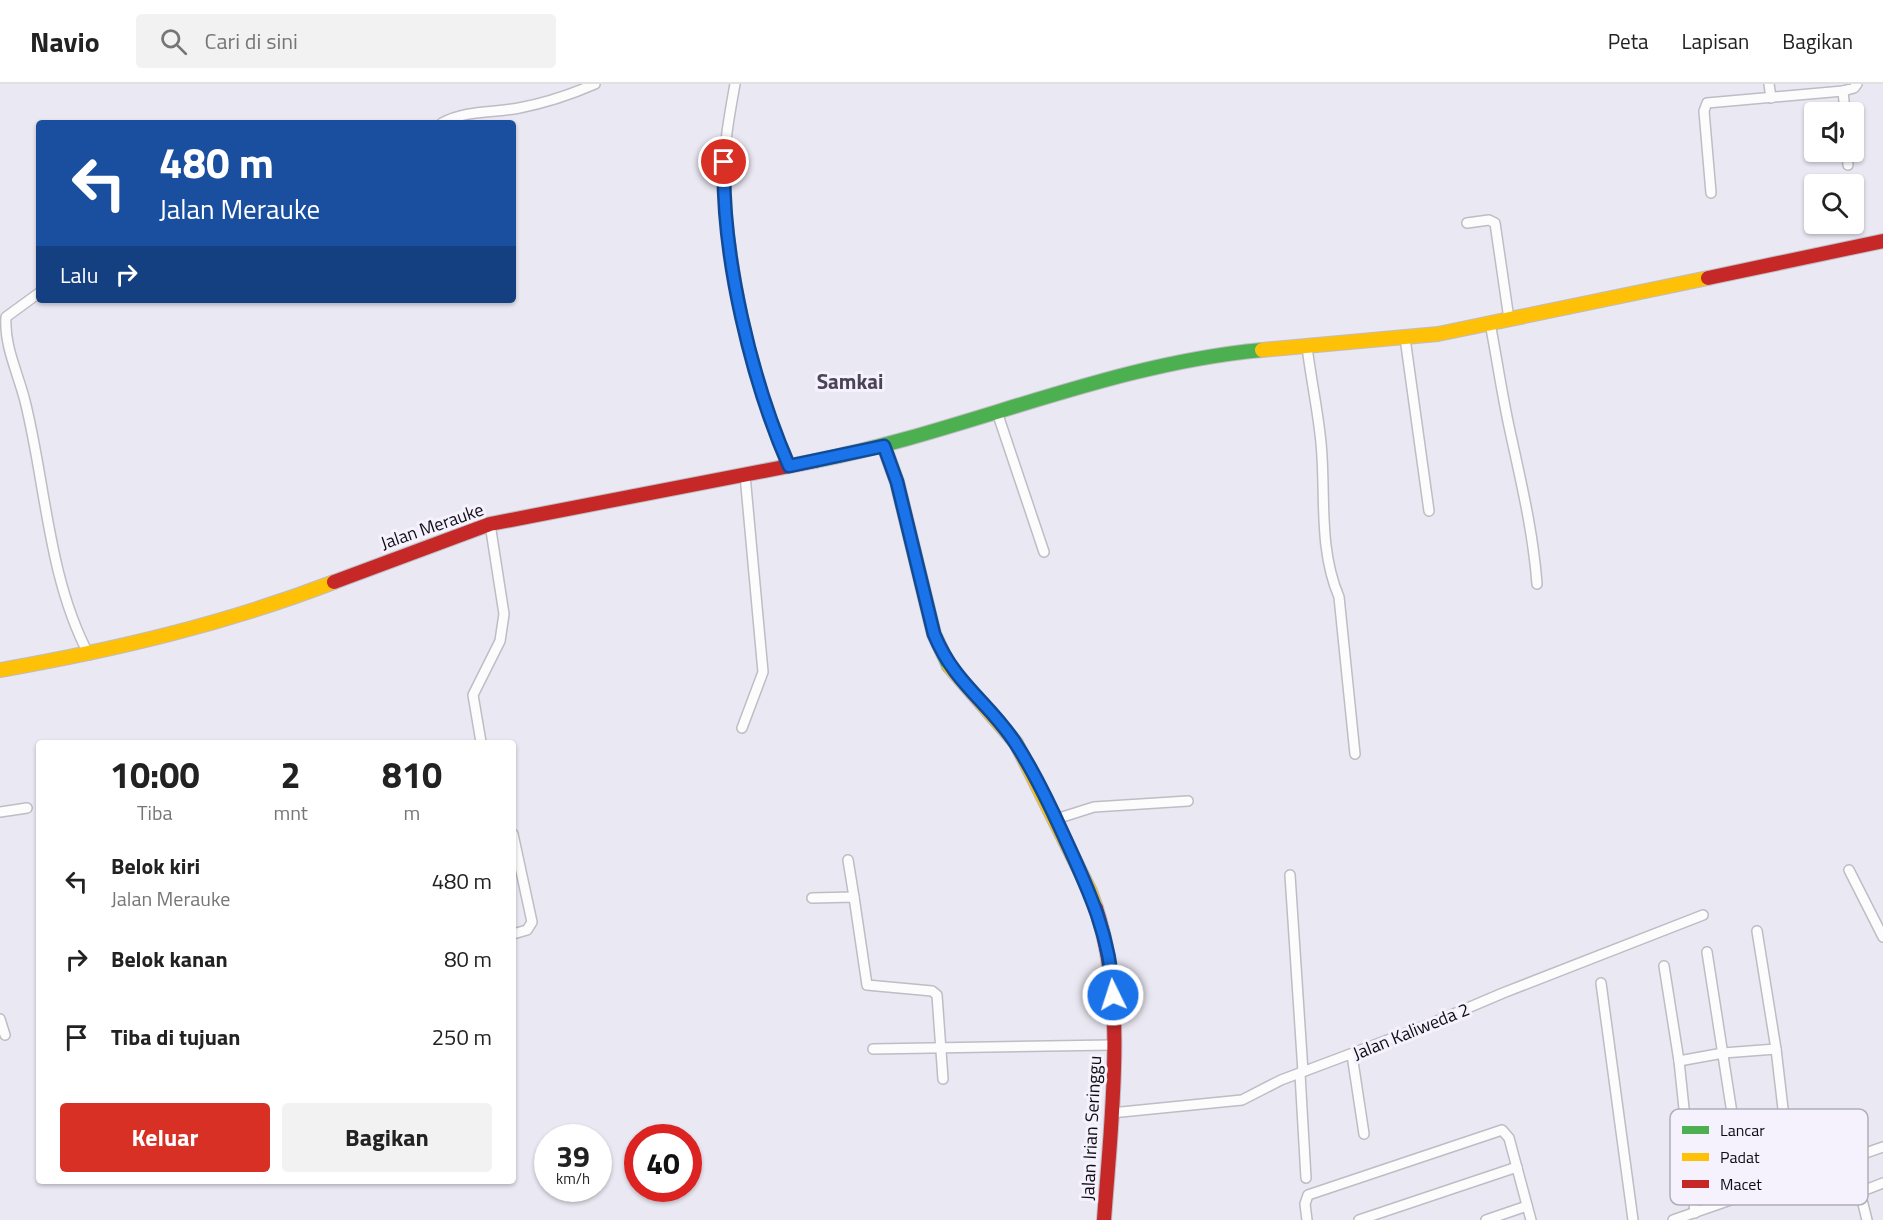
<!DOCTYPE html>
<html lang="id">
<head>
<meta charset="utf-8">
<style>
  :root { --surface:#fff; --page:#f2f2f2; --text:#222; --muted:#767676; --line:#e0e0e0; --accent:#d93025 }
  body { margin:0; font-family:"Titillium Web",sans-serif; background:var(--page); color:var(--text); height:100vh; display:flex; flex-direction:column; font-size:22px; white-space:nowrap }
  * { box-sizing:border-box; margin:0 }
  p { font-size:20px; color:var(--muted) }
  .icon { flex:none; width:33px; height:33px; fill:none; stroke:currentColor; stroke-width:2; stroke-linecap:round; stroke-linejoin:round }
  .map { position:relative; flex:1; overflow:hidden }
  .side { position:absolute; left:36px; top:656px; width:480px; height:444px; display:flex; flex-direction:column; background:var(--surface); border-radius:6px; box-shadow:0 2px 4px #0004 }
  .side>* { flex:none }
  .guide { position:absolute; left:36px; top:36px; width:480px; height:183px; border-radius:6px; box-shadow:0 2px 4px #0004; background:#1a4fa0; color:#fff; overflow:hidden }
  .controls { position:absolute; left:1804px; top:18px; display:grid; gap:12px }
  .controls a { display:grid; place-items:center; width:60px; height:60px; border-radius:6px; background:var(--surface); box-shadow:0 2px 4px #0004; font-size:30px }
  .speed { position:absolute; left:534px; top:1040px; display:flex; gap:12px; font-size:30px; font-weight:700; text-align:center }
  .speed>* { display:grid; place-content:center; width:78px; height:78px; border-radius:50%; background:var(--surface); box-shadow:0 2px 4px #0004; line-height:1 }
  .speed small { font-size:15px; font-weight:400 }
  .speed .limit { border:9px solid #d22; background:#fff; color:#111 }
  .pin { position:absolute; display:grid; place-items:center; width:51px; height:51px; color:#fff; margin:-26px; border:3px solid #fff; border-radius:50%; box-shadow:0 2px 6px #0007 }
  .me { position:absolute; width:66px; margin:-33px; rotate:356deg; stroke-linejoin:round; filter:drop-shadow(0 0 4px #0008) }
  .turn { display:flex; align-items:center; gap:21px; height:126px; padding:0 24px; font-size:27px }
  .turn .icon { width:78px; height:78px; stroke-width:2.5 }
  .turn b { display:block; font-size:42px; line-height:51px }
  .then { display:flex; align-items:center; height:57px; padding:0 24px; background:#0003; gap:12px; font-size:22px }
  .eta { display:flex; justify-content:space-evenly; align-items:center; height:102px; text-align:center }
  .eta b { font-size:36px; font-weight:700; line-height:42px }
  .primary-button { display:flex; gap:12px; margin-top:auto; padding:12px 24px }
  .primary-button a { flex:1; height:69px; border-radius:6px; background:var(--accent); color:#fff; font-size:24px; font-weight:700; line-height:69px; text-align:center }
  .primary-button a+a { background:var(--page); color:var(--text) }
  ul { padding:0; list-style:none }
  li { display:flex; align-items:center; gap:18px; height:78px; padding:0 24px }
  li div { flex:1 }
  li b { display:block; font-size:22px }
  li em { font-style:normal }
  header { display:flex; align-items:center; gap:36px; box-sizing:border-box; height:84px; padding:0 30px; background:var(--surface); border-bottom:2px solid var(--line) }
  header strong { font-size:28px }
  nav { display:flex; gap:33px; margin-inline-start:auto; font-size:21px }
  .search { width:420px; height:54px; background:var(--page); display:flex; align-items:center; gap:15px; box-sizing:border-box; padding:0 21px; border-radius:6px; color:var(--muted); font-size:22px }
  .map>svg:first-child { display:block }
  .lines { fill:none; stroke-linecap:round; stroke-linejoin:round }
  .street-casing { stroke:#bebcc4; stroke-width:12 }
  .fast-casing { stroke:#bebcc4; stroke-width:16 }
  .slow-casing { stroke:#bebcc4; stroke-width:16 }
  .jam-casing { stroke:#bebcc4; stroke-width:16 }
  .street { stroke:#fcfcfd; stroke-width:9 }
  .fast { stroke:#4caf50; stroke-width:14 }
  .slow { stroke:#ffc107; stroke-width:14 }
  .jam { stroke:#c62828; stroke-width:14 }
  .route-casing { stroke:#114b97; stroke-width:15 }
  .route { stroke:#1a73e8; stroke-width:10 }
  .labels { text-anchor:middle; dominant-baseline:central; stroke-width:6; stroke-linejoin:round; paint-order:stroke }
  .street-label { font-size:18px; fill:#0f0d14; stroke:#f5f2fe }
  .quarter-label { font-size:21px; font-weight:bold; fill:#4a4555; stroke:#f5f2fe }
  .key { fill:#f5f2fe; stroke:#b0adb8; stroke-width:1.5 }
  .key-label { font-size:16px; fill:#0f0d14 }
</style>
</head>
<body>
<header>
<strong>Navio</strong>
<div class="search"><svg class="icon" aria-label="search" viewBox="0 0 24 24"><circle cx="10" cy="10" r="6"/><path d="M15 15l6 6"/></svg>Cari di sini</div>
<nav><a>Peta</a><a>Lapisan</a><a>Bagikan</a></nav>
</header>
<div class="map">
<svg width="1883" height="1136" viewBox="0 0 1883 1136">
  <rect width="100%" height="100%" fill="#eae8f2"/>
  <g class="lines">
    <defs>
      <g id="street">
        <path d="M735,0c-6,33 -12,66 -11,99 0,20 4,40 6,59 10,77 29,153 59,225"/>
        <polyline points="1769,0 1771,14"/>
        <polyline points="1843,7 1845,28"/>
        <path d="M442,39c24,-13 51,-10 77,-15 26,-5 51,-13 76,-24"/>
        <polyline points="1847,68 1848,81"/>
        <polyline points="1711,109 1704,27 1707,19 1843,7 1854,4 1857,0"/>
        <polyline points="1467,139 1489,136 1495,139 1509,235"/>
        <path d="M39,209l-33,24c-2,29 12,56 19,84 21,84 23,177 64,254"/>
        <path d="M1490,239c7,36 12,72 20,108 11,51 23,100 27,153"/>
        <polyline points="1405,254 1429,427"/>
        <path d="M1307,263c4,32 11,64 14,96 5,51 -3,105 18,154l16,157"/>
        <polyline points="997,328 1044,468"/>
        <polyline points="742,644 763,588 745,391"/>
        <polyline points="481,658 473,611 500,557 504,530 490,440"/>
        <polyline points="0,728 27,724"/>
        <polyline points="1056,735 1094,723 1188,717"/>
        <polyline points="513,750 532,838 527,846 513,850"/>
        <polyline points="848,776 854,813"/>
        <polyline points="1849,786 1883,853"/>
        <polyline points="1290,791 1303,988"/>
        <polyline points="812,814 854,813 867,901 932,907 937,911 943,995"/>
        <polyline points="1757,847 1776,965 1791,1093"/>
        <polyline points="1707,868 1745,1113"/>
        <polyline points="1664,882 1679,977 1695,1129"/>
        <polyline points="1601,899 1633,1136"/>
        <polyline points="0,935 5,951"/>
        <polyline points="873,965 1112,961"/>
        <polyline points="1352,971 1364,1050"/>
        <polyline points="1679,977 1723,969 1776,965"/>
        <polyline points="1300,990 1306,1094"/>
        <polyline points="1111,1029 1242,1016 1281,996 1430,940 1503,909 1703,831"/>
        <polyline points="1307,1136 1305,1120 1308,1111 1502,1046 1509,1054 1531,1136"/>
        <polyline points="1359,1136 1517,1083"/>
        <polyline points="1486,1136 1527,1122"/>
        <polyline points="1673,1136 1883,1063"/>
        <polyline points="1867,1136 1860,1108 1883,1099"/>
      </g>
      <g id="fast">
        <polyline points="884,362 897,398 934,550 949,582"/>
        <path d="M815,377c151,-30 293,-97 447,-111"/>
      </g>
      <g id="slow">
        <polyline points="1262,266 1438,250 1708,194"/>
        <polyline points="949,582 1016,659 1090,807 1096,824"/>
        <path d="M0,586c114,-20 225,-46 334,-88"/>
      </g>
      <g id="jam">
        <polyline points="1708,194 1883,157"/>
        <polyline points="334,498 490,440 815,377"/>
        <path d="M1096,824c31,95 15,213 8,312"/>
      </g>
    </defs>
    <use href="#street" class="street-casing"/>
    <use href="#fast" class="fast-casing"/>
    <use href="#slow" class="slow-casing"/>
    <use href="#jam" class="jam-casing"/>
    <use href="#street" class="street"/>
    <use href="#fast" class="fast"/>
    <use href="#slow" class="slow"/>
    <use href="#jam" class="jam"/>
  </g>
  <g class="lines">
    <defs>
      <path id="route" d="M724,78c-2,95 27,217 65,304l95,-20 13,36 37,152c21,51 55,68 82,110 18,28 33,59 47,90 24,52 48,102 50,161"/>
    </defs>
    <use href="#route" class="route-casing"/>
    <use href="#route" class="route"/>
  </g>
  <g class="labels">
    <g class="street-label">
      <text transform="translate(432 442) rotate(-19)">Jalan Merauke</text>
      <text transform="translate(1411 947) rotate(-22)">Jalan Kaliweda 2</text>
      <text transform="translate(1091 1044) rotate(-87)">Jalan Irian Seringgu</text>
    </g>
    <g class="quarter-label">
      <text x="850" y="297">Samkai</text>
    </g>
  </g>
  <rect x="1670" y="1025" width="198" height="96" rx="9" class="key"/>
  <rect x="1682" y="1042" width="27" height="8" fill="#4caf50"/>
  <rect x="1682" y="1069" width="27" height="8" fill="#ffc107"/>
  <rect x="1682" y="1096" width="27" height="8" fill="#c62828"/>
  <g class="key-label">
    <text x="1720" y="1052">Lancar</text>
    <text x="1720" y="1079">Padat</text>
    <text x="1720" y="1106">Macet</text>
  </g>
</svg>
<div class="controls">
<a><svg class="icon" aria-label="sound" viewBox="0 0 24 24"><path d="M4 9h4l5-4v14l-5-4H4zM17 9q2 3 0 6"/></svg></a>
<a><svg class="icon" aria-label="search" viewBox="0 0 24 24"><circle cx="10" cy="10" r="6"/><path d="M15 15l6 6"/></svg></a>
</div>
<div class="speed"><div>39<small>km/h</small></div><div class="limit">40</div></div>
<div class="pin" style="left:724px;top:78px;background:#d93025"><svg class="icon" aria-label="arrive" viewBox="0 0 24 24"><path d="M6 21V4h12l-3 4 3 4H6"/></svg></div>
<svg class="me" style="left:1113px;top:911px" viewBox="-20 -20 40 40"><circle r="17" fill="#1a73e8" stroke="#fff" stroke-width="3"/><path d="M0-11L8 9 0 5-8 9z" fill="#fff"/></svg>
<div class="guide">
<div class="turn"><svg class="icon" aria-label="left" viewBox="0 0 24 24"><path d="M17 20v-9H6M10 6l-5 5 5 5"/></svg><div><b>480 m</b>Jalan Merauke</div></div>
<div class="then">Lalu<svg class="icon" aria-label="right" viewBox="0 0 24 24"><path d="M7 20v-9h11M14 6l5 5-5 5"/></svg></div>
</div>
<section class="side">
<div class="eta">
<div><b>10:00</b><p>Tiba</p></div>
<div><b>2</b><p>mnt</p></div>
<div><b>810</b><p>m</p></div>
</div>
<ul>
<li><svg class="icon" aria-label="left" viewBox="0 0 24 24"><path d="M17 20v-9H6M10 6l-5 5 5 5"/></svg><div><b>Belok kiri</b><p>Jalan Merauke</p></div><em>480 m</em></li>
<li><svg class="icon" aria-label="right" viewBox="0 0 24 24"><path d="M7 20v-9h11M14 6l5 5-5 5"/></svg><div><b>Belok kanan</b></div><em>80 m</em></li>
<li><svg class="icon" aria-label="arrive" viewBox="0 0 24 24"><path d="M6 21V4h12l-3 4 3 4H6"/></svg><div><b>Tiba di tujuan</b></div><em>250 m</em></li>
</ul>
<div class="primary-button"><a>Keluar</a><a>Bagikan</a></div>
</section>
</div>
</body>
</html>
